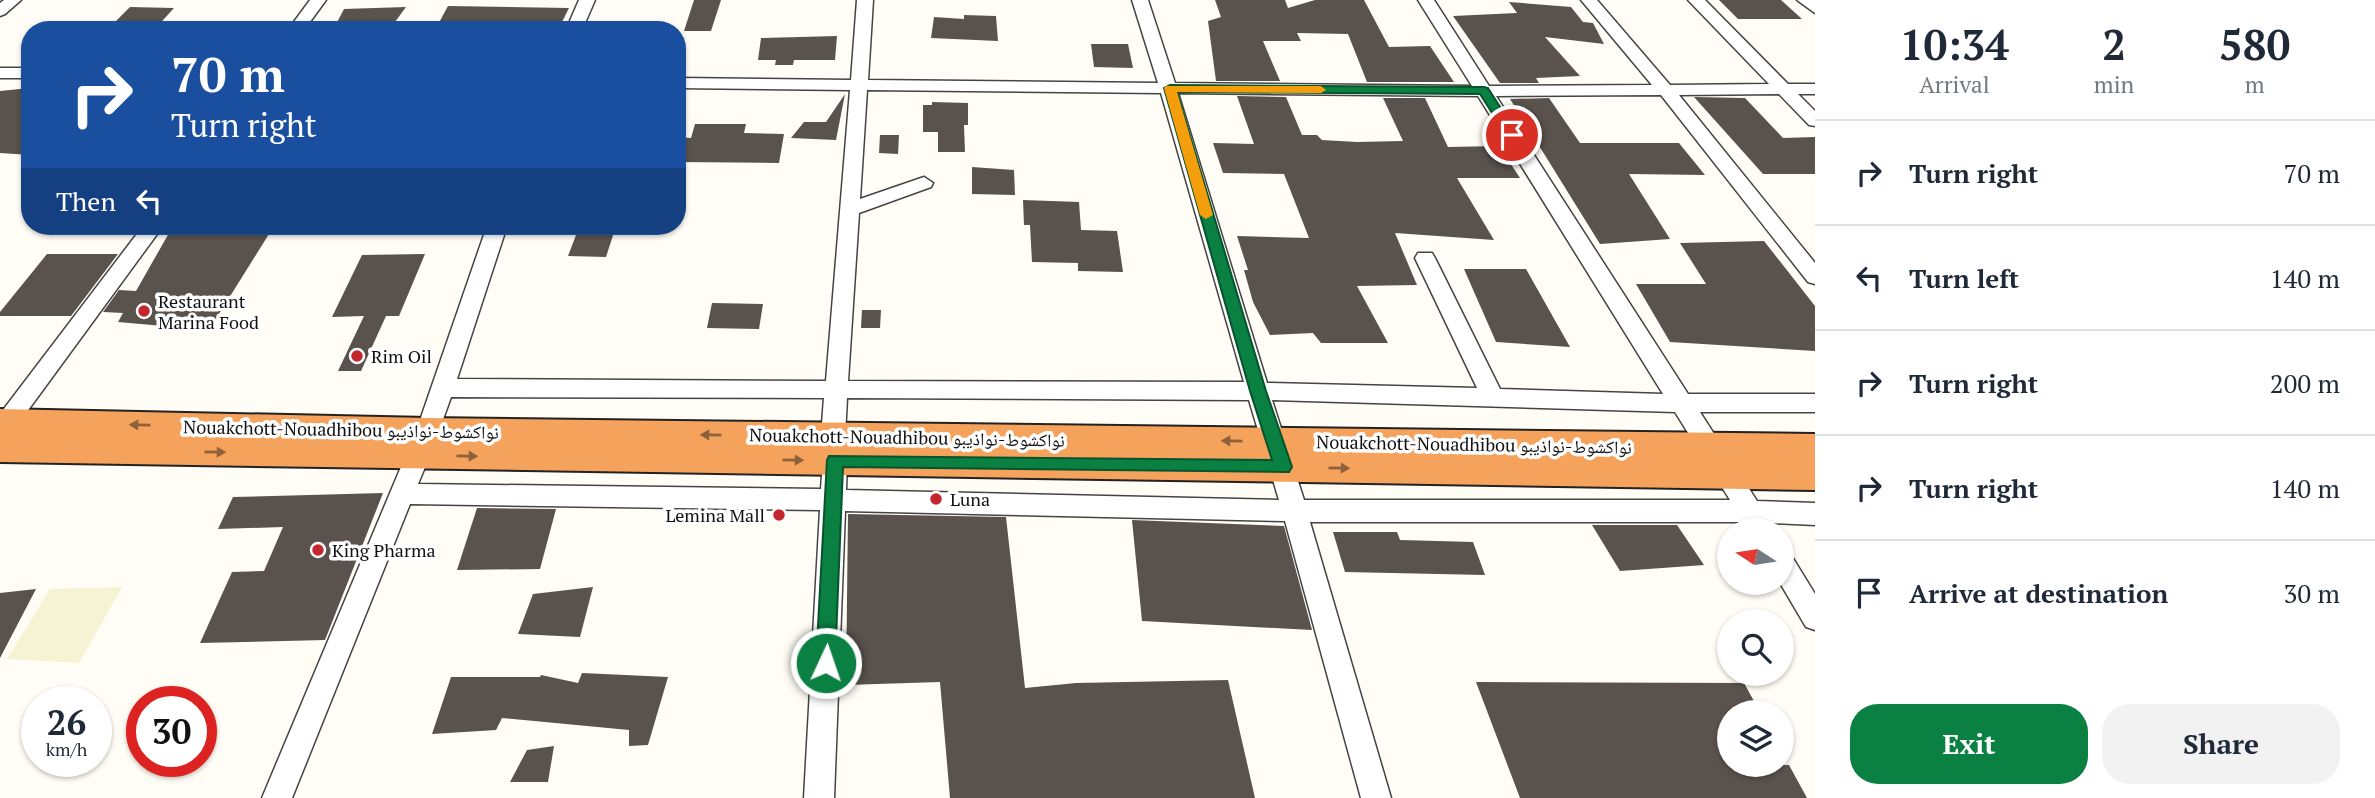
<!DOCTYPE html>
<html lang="en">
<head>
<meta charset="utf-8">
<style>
  :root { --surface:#fff; --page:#f2f2f3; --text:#1f2937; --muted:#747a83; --line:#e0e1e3; --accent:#0b8043 }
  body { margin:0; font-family:"PT Serif","Noto Naskh Arabic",serif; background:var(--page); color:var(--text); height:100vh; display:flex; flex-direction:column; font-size:26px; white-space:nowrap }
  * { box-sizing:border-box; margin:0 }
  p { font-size:23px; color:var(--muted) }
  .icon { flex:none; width:38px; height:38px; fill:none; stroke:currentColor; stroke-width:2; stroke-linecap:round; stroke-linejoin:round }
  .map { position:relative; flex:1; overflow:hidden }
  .sheet { display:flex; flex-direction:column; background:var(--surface); width:560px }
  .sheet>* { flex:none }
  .banner { position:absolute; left:21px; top:21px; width:665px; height:214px; border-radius:28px; box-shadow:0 2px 5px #0004; background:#1a4fa0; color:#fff; overflow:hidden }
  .needle { width:46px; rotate:282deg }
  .tools { position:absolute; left:1717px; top:518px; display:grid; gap:14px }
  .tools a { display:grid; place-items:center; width:77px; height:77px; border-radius:50%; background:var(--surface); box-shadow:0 2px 5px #0004; font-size:35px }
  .speed { position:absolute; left:21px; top:686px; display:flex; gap:14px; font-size:35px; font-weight:700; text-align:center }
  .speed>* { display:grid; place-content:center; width:91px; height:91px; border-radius:50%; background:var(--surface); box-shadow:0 2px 5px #0004; line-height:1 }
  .speed small { font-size:18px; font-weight:400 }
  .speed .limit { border:10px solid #d22; background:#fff; color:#111 }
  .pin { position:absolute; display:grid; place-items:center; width:60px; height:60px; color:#fff; margin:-30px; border:4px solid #fff; border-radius:50%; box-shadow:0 2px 7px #0007 }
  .me { position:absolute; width:77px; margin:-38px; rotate:3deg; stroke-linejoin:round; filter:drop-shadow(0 0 5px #0008) }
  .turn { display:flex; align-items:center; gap:24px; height:147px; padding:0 35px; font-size:32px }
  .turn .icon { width:91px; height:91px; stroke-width:2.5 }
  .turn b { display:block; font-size:49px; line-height:60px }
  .then { display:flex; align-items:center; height:66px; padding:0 35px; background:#0003; gap:14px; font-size:26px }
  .eta { display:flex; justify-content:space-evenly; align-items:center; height:119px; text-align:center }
  .eta b { font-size:42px; font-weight:700; line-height:49px }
  .action { display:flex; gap:14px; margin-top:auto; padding:14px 35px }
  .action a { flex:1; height:80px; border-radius:28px; background:var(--accent); color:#fff; font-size:28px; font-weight:700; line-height:80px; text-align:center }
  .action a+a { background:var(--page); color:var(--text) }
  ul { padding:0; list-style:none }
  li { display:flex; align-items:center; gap:21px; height:105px; padding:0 35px; border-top:2px solid var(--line) }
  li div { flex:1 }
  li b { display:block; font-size:26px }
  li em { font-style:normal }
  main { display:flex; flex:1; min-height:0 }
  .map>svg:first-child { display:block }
  .farmland { fill:#f6f3d4 }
  .building { fill:#5a524d }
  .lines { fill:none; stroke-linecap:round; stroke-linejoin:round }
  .minor-casing { stroke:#444; stroke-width:3 }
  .highway-casing { stroke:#222; stroke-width:4 }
  .minor { fill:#fff; fill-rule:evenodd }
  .highway { fill:#f5a25d; fill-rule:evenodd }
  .oneway { fill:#8e613b }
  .route { fill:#0b8043; stroke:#07532c; stroke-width:2 }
  .slow { fill:#f59e0b }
  .poi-dot { fill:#c4262e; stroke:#fff; stroke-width:2.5 }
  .labels { text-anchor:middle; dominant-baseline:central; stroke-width:7; stroke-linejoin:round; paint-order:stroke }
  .poi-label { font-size:18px; fill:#111; stroke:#fff; text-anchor:start }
  .street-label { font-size:18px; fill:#111; stroke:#fff }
</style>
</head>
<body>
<main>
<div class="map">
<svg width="1815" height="798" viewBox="0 0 1815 798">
  <rect width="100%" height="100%" fill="#fffdf5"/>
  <polygon class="farmland" points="122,587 79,663 7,659 50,589"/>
  <g class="building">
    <polygon points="694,0 721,0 711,31 684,31"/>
    <polygon points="1215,0 1285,0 1288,8 1315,0 1364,0 1389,47 1430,46 1454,82 1367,82 1348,34 1297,33 1301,41 1263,41 1280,81 1216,81 1208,21 1221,17"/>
    <polygon points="1719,0 1781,0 1802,19 1738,19"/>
    <polygon points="1509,2 1571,7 1583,22 1593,23 1604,44 1545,37 1580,76 1536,78 1539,83 1500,83 1453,16 1517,13"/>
    <polygon points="448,6 569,8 558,30 435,30"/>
    <polygon points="130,7 174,8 154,30 107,30"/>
    <polygon points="406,7 389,30 333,30 344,9"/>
    <polygon points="964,15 996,16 998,41 931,38 934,17 964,19"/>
    <polygon points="837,36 835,60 794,60 793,65 775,65 776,60 758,60 761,38"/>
    <polygon points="1091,44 1128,44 1133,68 1094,67"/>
    <polygon points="30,88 30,155 0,153 0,91"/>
    <polygon points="845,94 836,140 791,138 804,122 826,122"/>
    <polygon points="1237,96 1286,97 1302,135 1317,135 1322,140 1357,142 1403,141 1383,98 1425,98 1448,147 1499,146 1520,178 1457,178 1494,240 1395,233 1417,285 1357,286 1388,343 1321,343 1313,333 1270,335 1253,302 1244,270 1248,270 1237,236 1309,238 1284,174 1223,173 1213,143 1254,144"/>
    <polygon points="1694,97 1745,98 1783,138 1815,137 1815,174 1763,174"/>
    <polygon points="1549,98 1580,143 1679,143 1705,175 1629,174 1670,239 1600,244 1510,99"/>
    <polygon points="932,102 968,103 968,125 964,125 965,152 938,152 938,132 923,132 923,105 932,105"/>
    <polygon points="695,124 746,124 744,133 784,134 779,163 677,162 677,137 691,138"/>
    <polygon points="880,135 899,135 898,154 879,153"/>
    <polygon points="972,167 1014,170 1015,195 972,194"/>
    <polygon points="1023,200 1079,202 1081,230 1117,231 1123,272 1078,271 1078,263 1032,262 1030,225 1024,225"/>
    <polygon points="173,226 274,226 209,330 118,322 123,313 103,312 119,290 136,291"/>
    <polygon points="595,226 616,226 606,257 568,256 576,235 591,235"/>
    <polygon points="1764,241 1815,306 1815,351 1670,342 1636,284 1706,284 1680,243"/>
    <polygon points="47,254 118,254 71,316 0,316 0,312"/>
    <polygon points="425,254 399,316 386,316 361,371 338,371 364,316 332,317 362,255"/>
    <polygon points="1464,269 1526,269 1570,347 1496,342"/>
    <polygon points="712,303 763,304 759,329 707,328"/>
    <polygon points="862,310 881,310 880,328 861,328"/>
    <polygon points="383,493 325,640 200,643 232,572 264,571 283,527 218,529 233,497"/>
    <polygon points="477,508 556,509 540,569 457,570"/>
    <polygon points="848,514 1006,517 1025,688 1076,683 1228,680 1255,798 950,798 940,682 846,685"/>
    <polygon points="1132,520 1284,526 1312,630 1142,621"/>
    <polygon points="1592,525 1677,525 1704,565 1620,571"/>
    <polygon points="1333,532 1397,532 1400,540 1473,542 1485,575 1345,572"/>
    <polygon points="593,587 580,637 518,634 533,594"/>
    <polygon points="36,589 0,658 0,593"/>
    <polygon points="582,673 668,677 648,745 629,746 629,730 502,718 496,730 432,734 451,677 540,677 541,675 578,683"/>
    <polygon points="1476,682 1744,683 1760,712 1729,712 1729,765 1789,765 1807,798 1520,798"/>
    <polygon points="554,746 548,782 510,782 527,750"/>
  </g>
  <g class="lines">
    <defs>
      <g id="minor">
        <polygon points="4,0 21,0 5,14 0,16 0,3"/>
        <polygon points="310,0 326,0 304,30 288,30"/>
        <polygon points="579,0 595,0 582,30 566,30"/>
        <path d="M857,0h16l-5,80 290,3 -26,-83h16l27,83 297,3 -54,-86h16l55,86 163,-1 -71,-85h16l73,85 99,-1 -81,-84h17l83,84h27v10h-17l17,17v15l-6,-1 -30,-31 -100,1 136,168v21l-7,-2 -147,-187 -165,1 192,298h127v18h-115l57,89 58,2v22l-44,-2 3,7h-26l-5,-8h-433l81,276h-30l-76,-277 -440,-10 -11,287h-30l16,-288 -410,-6 -118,294h-30l144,-343 4,-7 8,-3 8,3 4,7 -12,29 403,5 2,-29 4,-7 8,-3 8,3 4,7 -1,30 433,10 -30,-100 -402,-2 -2,38 -4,7 -8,2 -8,-2 -4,-7 3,-38 -373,-1 -15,42 -8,2 -8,-2 -4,-7 71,-206h20l-50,153 369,2 24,-291 -173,-2v-10l174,2zM867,90l294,3 83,289 -396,-1 11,-168 72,-26 2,-4 -9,-6 -64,22zM1178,93l300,3 185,298 -163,-5 -65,-131 -3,-5h-14l-3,5 62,130 -210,-5zM1272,400l403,12 55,88h-426z"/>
        <polygon points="1797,0 1815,0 1815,13"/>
        <rect x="0" y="68" width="30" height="10"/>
        <polygon points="143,226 163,226 15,428 7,431 0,429 0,414"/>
        <polygon points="1782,552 1791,555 1815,594 1815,630 1806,627 1780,583"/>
      </g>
      <polygon id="highway" points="0,409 428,418 1815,434 1815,490 0,462"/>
    </defs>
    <use href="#minor" class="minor-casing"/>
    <use href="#highway" class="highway-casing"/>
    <use href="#minor" class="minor"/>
    <use href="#highway" class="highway"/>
  </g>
  <defs><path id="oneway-solid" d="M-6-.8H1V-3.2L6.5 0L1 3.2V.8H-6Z" transform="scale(1.75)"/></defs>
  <g class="oneway">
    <use href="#oneway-solid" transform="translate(140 425) rotate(-179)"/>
    <use href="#oneway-solid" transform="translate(711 435) rotate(-179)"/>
    <use href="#oneway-solid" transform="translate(1232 441) rotate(-179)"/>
    <use href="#oneway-solid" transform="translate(215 452) rotate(1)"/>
    <use href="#oneway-solid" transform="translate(467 456) rotate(1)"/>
    <use href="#oneway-solid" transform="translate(793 460) rotate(1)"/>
    <use href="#oneway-solid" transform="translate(1339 468) rotate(1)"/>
  </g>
  <polygon class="route" points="1170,85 1484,87 1488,88 1518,135 1512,139 1508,138 1480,94 1177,92 1266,391 1292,467 1289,472 843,467 835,663 832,669 826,672 819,669 816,663 827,460 829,456 1272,460 1250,391 1164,88"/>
  <polygon class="slow" points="1166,86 1321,86 1326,90 1321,93 1177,92 1213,215 1206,219 1200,215 1164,88"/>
  <g class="poi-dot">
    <circle cx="144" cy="311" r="7"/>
    <circle cx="357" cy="356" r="7"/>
    <circle cx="936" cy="499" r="7"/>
    <circle cx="779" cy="515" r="7"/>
    <circle cx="318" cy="550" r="7"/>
  </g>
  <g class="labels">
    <g class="poi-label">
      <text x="158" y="301">Restaurant<tspan x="158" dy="21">Marina Food</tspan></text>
      <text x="371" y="356">Rim Oil</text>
      <text x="950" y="499">Luna</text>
      <text x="765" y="515" text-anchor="end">Lemina Mall</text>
      <text x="332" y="550">King Pharma</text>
    </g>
    <g class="street-label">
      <text transform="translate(341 429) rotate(1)">Nouakchott-Nouadhibou نواكشوط-نواذيبو</text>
      <text transform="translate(907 437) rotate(1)">Nouakchott-Nouadhibou نواكشوط-نواذيبو</text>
      <text transform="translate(1474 444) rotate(1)">Nouakchott-Nouadhibou نواكشوط-نواذيبو</text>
    </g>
  </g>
</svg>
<div class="tools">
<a><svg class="needle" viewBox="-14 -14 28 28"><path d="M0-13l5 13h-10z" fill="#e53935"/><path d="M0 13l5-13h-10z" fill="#747a83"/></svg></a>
<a><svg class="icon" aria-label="search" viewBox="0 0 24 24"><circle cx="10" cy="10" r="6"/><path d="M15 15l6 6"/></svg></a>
<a><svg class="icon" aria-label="layers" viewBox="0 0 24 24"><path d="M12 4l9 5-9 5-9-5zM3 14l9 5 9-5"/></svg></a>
</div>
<div class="speed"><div>26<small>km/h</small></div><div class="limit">30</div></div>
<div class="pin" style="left:1512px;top:135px;background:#d93025"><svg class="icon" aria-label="arrive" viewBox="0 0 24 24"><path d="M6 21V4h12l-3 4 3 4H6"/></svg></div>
<svg class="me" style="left:826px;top:663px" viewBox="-20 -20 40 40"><circle r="17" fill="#0b8043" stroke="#fff" stroke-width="3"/><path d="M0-11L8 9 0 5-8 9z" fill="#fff"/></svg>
<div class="banner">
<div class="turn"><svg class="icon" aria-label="right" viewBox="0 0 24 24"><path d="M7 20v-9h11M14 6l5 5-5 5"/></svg><div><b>70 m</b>Turn right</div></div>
<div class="then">Then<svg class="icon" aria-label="left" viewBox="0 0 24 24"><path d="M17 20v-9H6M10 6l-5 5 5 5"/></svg></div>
</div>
</div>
<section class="sheet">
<div class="eta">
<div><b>10:34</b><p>Arrival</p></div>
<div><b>2</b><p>min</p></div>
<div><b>580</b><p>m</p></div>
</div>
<ul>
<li><svg class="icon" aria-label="right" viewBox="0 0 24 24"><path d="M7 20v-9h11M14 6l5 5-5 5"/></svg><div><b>Turn right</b></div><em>70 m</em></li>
<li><svg class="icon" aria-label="left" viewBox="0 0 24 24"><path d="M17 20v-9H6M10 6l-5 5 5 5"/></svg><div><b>Turn left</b></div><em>140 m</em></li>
<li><svg class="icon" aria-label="right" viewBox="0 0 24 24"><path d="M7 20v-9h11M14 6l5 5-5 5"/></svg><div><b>Turn right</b></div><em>200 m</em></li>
<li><svg class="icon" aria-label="right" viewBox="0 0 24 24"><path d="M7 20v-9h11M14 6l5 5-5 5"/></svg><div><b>Turn right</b></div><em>140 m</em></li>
<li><svg class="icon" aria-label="arrive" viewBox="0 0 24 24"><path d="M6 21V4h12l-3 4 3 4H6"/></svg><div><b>Arrive at destination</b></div><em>30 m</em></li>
</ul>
<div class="action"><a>Exit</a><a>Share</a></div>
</section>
</main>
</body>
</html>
